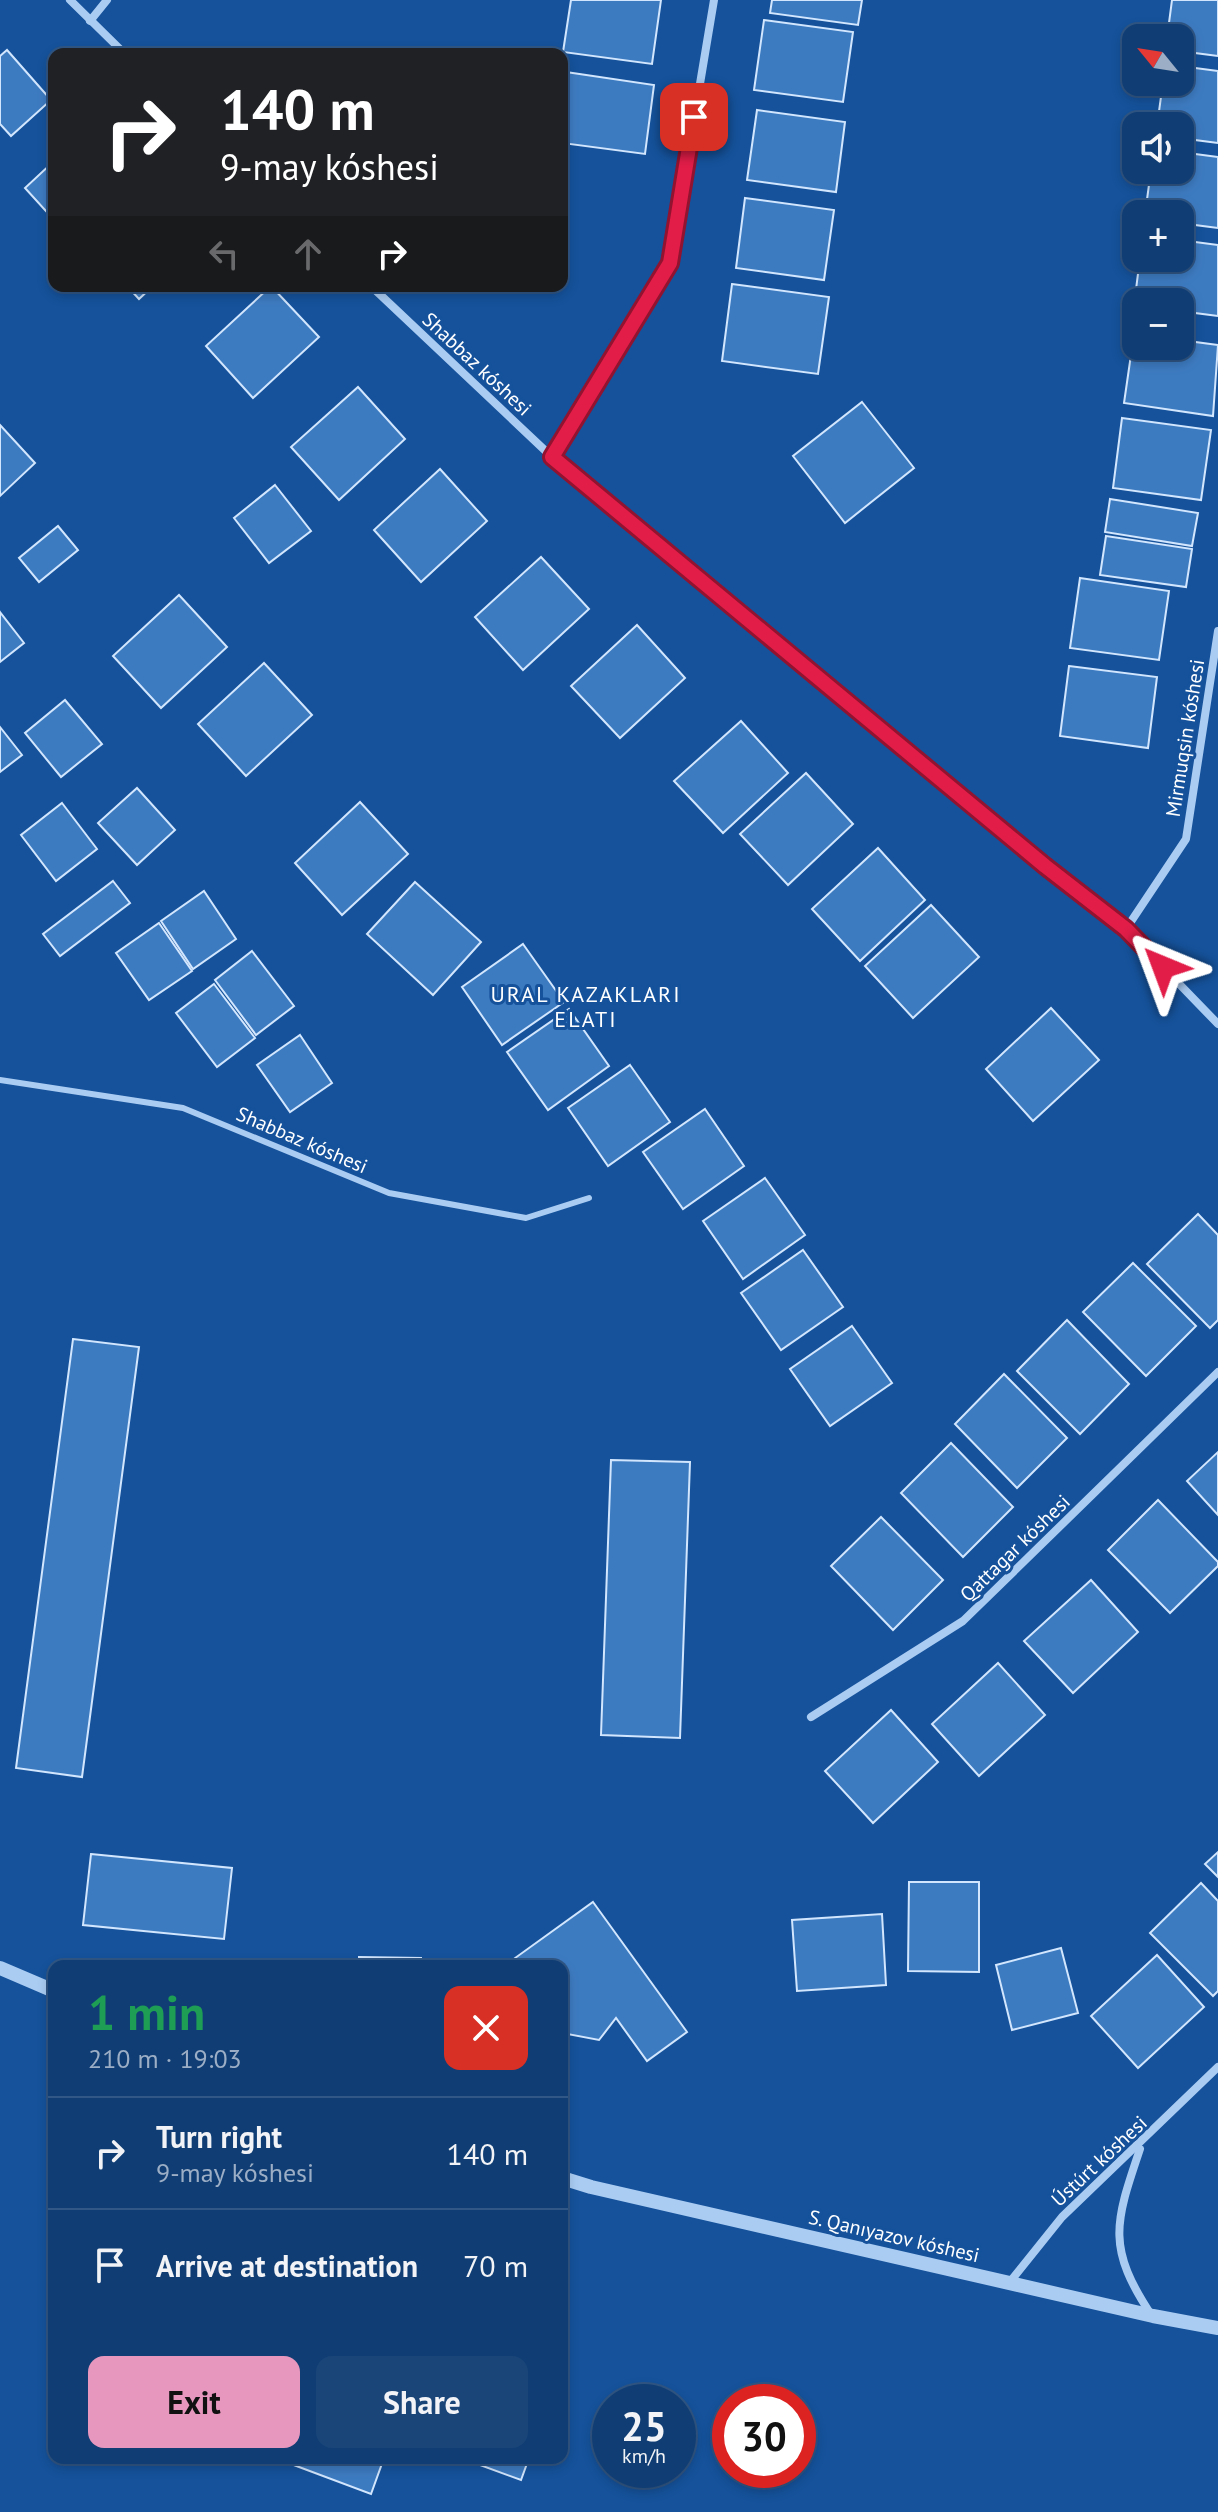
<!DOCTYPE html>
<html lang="en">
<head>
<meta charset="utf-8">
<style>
  :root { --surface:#103e74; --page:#194579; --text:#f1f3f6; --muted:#9caec5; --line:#305786; --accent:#e797bd }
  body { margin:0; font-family:"PT Sans",sans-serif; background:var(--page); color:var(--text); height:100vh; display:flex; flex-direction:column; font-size:30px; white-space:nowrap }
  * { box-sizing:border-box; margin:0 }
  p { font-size:26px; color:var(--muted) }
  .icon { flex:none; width:44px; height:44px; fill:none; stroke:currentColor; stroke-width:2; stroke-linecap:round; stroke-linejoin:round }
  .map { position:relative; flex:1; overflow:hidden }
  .drawer { position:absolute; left:48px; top:1960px; width:520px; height:504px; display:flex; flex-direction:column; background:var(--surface); border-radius:16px; box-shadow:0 4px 12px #0003,0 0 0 2px var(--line) }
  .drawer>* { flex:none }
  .guide { position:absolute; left:48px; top:48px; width:520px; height:244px; border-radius:16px; box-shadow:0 4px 12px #0003,0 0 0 2px var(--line); background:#202124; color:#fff; overflow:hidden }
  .needle { width:52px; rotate:300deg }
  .controls { position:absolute; left:1122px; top:24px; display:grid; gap:16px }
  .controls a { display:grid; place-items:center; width:72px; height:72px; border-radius:16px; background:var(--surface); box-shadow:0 4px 12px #0003,0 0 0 2px var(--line); font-size:40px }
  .speed { position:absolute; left:592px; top:2384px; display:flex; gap:16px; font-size:40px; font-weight:700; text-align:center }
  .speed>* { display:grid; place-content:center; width:104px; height:104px; border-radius:50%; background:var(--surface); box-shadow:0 4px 12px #0003,0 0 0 2px var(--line); line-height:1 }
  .speed small { font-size:20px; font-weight:400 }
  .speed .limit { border:12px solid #d22; background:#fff; color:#111 }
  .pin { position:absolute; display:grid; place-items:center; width:68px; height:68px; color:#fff; margin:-34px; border-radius:16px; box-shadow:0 4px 12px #0006 }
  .me { position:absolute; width:88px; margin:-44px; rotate:316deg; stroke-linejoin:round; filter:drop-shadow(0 0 6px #0008) }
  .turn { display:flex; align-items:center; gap:28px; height:168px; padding:0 40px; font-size:36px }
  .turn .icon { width:104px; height:104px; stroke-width:2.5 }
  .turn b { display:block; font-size:56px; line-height:68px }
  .lanes { display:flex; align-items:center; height:76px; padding:0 40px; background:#0003; justify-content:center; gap:40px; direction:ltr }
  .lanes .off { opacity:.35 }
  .round { display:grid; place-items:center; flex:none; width:84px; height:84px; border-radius:16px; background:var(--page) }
  .headline { display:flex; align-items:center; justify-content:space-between; height:136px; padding:0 40px }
  h1 { font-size:48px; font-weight:600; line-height:60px; color:#1e9e55 }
  .action { display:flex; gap:16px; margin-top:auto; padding:16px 40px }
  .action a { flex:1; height:92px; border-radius:16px; background:var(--accent); color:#111; font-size:32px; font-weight:600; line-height:92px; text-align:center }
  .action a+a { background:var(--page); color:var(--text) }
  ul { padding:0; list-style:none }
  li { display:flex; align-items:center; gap:24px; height:112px; padding:0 40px; border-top:2px solid var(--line) }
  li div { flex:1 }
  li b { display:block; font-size:30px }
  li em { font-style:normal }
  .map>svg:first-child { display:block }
  .building { fill:#3d7bc1; stroke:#d2e6fd; stroke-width:2 }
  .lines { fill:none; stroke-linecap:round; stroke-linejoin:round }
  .service { stroke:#aaccf3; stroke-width:6 }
  .minor { stroke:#aaccf3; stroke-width:8 }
  .tertiary { stroke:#aaccf3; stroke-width:14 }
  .route-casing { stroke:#92132f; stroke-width:20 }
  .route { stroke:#e11d48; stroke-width:14 }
  .labels { text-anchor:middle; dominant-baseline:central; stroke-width:6; stroke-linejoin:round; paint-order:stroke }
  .street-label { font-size:20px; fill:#fff; stroke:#15529b }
  .neighbourhood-label { font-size:22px; letter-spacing:2px; fill:#fff; stroke:#15529b }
</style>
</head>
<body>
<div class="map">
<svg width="1218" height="2512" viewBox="0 0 1218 2512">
  <rect width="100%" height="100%" fill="#15529b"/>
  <g class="building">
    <polygon points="571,0 661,0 652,64 563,52"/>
    <polygon points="772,0 862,0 858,25 770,13"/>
    <polygon points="1172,0 1218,0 1218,56 1180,51 1180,38 1167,38"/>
    <polygon points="764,20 853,32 843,102 754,90"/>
    <polygon points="7,50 51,100 11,136 0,124 0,56"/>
    <polygon points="1180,66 1218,71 1218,143 1180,138 1180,126 1157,126 1163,82 1180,82"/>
    <polygon points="566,72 654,85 645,154 562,143"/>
    <polygon points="757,110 845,122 836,192 747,180"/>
    <polygon points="1180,152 1218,157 1218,228 1180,223 1180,214 1145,214 1151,170 1180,170"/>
    <polygon points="54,161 54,220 25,188"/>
    <polygon points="745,198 834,210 824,280 736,268"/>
    <polygon points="1180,240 1218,245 1218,316 1180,311 1180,302 1134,305 1140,258 1180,258"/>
    <polygon points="732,284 829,297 818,374 722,361"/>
    <polygon points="127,286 153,286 139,299"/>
    <polygon points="271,286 319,337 253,398 206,346"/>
    <polygon points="1134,334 1136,346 1180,346 1180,340 1218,345 1213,416 1124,403"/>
    <polygon points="358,387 405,439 339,500 291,447"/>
    <polygon points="862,402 914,468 845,523 793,456"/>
    <polygon points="1122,418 1211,430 1201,500 1113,488"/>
    <polygon points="0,425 35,463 0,496"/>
    <polygon points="440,469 487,521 421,582 374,530"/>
    <polygon points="275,485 311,531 269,563 234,518"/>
    <polygon points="1110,499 1198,513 1192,546 1105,532"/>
    <polygon points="58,526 78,550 39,582 19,558"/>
    <polygon points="1106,536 1192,549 1186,587 1100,575"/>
    <polygon points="541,557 589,609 523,670 475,617"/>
    <polygon points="1080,578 1169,591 1159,660 1070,648"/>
    <polygon points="179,595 227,647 161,708 113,656"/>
    <polygon points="0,612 24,643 0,662"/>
    <polygon points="637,625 685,678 620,738 571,686"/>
    <polygon points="264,663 312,715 246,776 198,724"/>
    <polygon points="1069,666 1157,677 1148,748 1060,736"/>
    <polygon points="65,700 102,744 61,777 25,733"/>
    <polygon points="741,721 788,773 723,833 674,781"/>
    <polygon points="0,727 22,755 0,772"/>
    <polygon points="806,773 853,824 788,885 740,834"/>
    <polygon points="137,788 175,830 137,865 98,823"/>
    <polygon points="360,802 408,854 342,915 295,863"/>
    <polygon points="62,803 97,849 56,881 21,835"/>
    <polygon points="878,848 925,900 860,961 812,909"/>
    <polygon points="113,881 130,903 60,956 43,934"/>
    <polygon points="415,882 481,942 433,995 367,934"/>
    <polygon points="204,891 236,939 193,969 161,921"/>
    <polygon points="931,905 979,957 913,1018 865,966"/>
    <polygon points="159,923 192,971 149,1000 116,953"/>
    <polygon points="523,944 564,1002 502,1045 462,987"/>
    <polygon points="252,951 294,1006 256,1035 215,980"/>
    <polygon points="214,984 255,1038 217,1067 176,1013"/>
    <polygon points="1051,1008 1099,1060 1033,1121 986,1069"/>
    <polygon points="569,1009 609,1066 548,1110 507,1052"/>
    <polygon points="300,1035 332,1083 290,1112 257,1065"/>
    <polygon points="630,1065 670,1122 608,1166 568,1108"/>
    <polygon points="705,1109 744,1166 683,1209 643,1152"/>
    <polygon points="765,1178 805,1235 743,1279 703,1221"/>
    <polygon points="1198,1214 1218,1235 1218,1320 1210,1328 1147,1264"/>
    <polygon points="803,1250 843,1307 781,1350 741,1293"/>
    <polygon points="1133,1263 1196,1326 1146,1376 1083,1312"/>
    <polygon points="1067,1320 1129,1384 1080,1434 1017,1371"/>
    <polygon points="852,1326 892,1383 830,1426 790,1369"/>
    <polygon points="73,1339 139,1347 82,1777 16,1768"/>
    <polygon points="1004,1374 1067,1438 1017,1488 955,1424"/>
    <polygon points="951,1443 1013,1507 963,1557 901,1493"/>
    <polygon points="1218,1452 1218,1515 1187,1481"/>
    <polygon points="611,1460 690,1462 680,1738 601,1735"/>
    <polygon points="1158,1500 1218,1562 1218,1566 1170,1613 1108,1550"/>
    <polygon points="881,1517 943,1580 893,1630 831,1566"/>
    <polygon points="1091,1580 1138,1632 1073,1693 1024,1641"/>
    <polygon points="998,1663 1045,1715 979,1776 932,1724"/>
    <polygon points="891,1710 938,1762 873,1823 825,1771"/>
    <polygon points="1218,1852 1218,1877 1205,1864"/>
    <polygon points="91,1854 232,1868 224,1939 83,1925"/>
    <polygon points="909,1882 979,1882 979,1972 908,1971"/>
    <polygon points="1201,1883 1218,1901 1218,1991 1213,1996 1150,1933"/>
    <polygon points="593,1902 687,2032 647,2061 616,2018 599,2040 562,2033 562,1966 504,1966"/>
    <polygon points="882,1914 886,1985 797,1991 792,1920"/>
    <polygon points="1061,1948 1078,2013 1012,2030 996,1965"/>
    <polygon points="1157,1955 1204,2007 1138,2068 1091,2016"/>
    <polygon points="359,1957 421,1958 421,1966 359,1966"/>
    <polygon points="275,2458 384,2458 371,2494"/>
    <polygon points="461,2458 529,2458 521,2480"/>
  </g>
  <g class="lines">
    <polyline class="service" points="0,1080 183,1108 389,1193 526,1218 589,1198"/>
    <g class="minor">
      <polyline points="70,0 125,54"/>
      <polyline points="90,21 107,0"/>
      <polyline points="371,286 552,457 1045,866 1126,929 1218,1024"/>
      <polyline points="552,457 670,263 714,0"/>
      <polyline points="1126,929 1186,839 1218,631"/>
      <polyline points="811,1717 963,1621 1218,1372"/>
      <path d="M1140,2149c-25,74 -34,98 12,167"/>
      <polyline points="1009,2283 1062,2217 1218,2067"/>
    </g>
    <g class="tertiary">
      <polyline points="0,1968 54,1991"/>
      <polyline points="562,2178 591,2187 1153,2316 1218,2328"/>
    </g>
  </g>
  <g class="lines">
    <defs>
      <polyline id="route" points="694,117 670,263 552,457 1045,866 1126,929 1163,967"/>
    </defs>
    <use href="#route" class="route-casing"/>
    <use href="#route" class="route"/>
  </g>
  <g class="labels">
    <g class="street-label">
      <text transform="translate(477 364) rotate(43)">Shabbaz kóshesi</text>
      <text transform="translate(1185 738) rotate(-81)">Mirmuqsin kóshesi</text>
      <text transform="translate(302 1140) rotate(23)">Shabbaz kóshesi</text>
      <text transform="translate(1015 1548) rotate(-44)">Qattagar kóshesi</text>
      <text transform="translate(1099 2161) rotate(-43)">Ústúrt kóshesi</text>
      <text transform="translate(894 2236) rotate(13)">S. Qanıyazov kóshesi</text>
    </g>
    <g class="neighbourhood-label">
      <text x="586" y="994">URAL KAZAKLARI<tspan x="586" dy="25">ELATI</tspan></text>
    </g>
  </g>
</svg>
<div class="controls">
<a><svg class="needle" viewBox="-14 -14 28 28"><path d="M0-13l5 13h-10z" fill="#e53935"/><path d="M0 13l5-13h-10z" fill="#9caec5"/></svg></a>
<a><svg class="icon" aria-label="sound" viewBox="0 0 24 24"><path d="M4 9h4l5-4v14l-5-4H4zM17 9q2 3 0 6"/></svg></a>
<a>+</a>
<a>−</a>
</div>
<div class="speed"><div>25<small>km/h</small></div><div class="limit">30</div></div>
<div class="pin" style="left:694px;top:117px;background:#d93025"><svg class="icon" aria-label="arrive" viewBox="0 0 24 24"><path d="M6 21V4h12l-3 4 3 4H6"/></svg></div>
<svg class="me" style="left:1163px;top:967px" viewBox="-20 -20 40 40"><path d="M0-17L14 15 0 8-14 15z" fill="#e11d48" stroke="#fff" stroke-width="4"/></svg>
<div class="guide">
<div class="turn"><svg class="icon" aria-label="right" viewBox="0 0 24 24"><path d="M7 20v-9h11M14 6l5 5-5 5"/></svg><div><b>140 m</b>9-may kóshesi</div></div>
<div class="lanes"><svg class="icon off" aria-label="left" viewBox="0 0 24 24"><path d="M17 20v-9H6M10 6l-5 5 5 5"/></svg><svg class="icon off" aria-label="ahead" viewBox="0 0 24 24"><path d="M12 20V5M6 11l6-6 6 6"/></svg><svg class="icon" aria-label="right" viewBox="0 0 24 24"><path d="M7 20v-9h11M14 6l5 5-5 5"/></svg></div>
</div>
<section class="drawer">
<div class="headline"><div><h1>1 min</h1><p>210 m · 19:03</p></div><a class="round" style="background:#d93025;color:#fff"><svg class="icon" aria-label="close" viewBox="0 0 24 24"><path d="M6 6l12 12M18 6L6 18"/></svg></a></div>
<ul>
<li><svg class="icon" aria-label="right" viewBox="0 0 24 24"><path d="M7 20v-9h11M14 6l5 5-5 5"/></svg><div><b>Turn right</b><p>9-may kóshesi</p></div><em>140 m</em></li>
<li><svg class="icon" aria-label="arrive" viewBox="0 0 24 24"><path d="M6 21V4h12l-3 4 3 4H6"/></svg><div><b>Arrive at destination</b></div><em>70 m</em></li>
</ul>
<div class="action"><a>Exit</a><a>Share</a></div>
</section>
</div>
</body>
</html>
